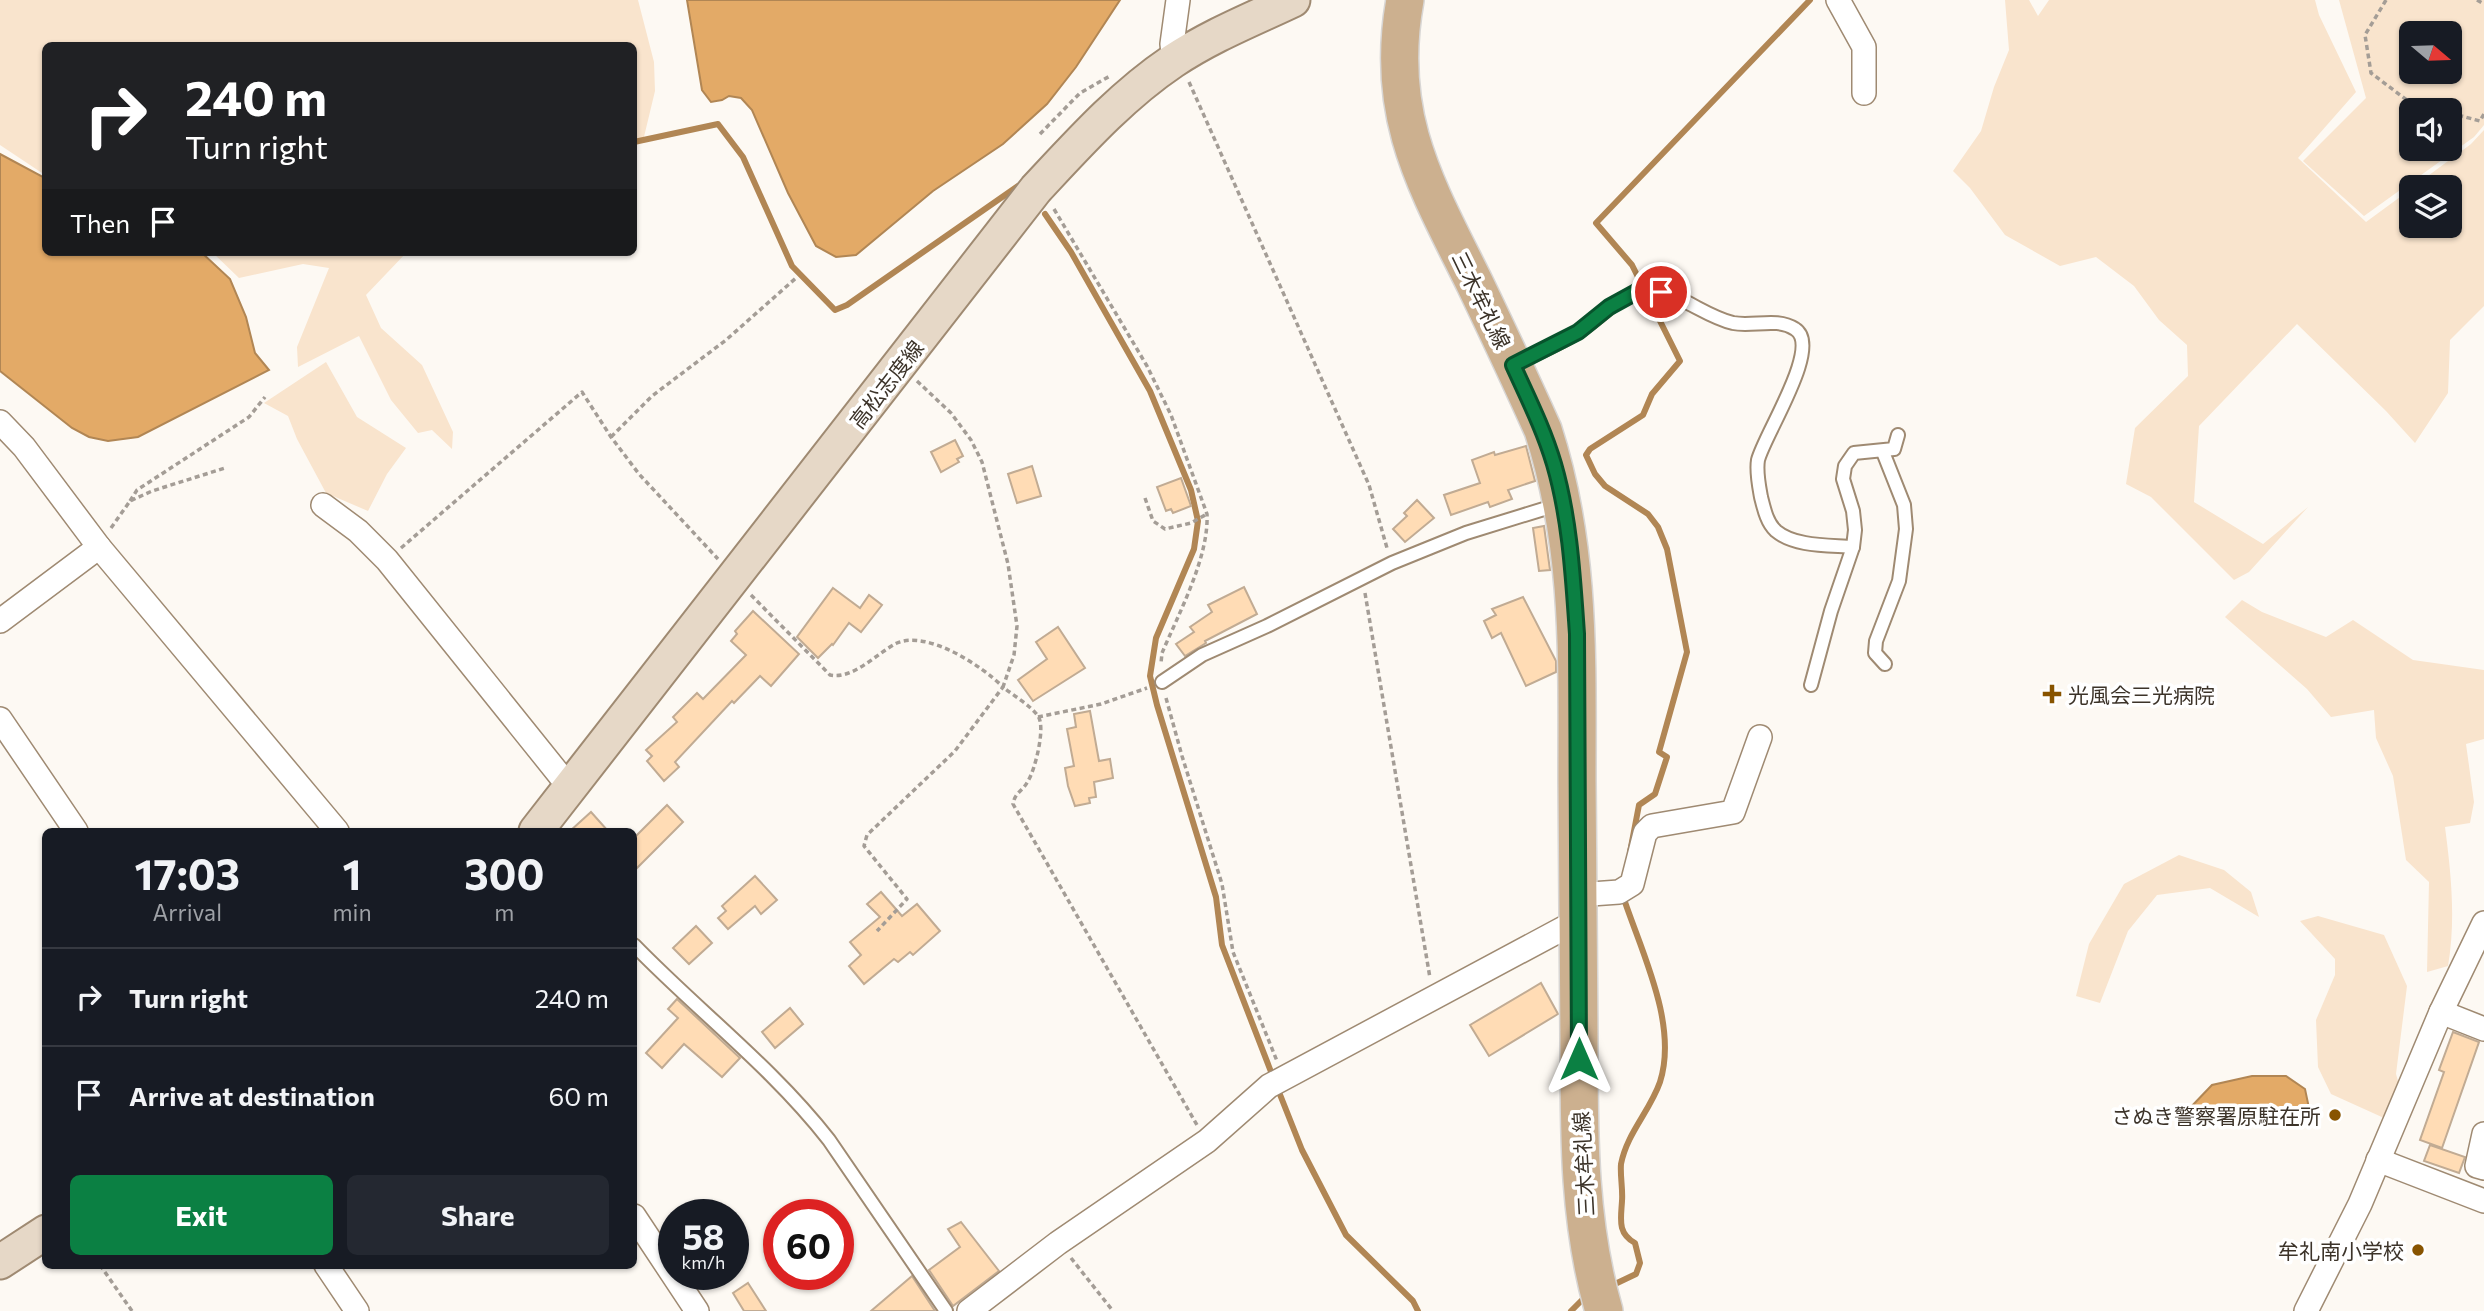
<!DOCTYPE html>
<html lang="en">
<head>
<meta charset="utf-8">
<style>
  :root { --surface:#171b24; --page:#242831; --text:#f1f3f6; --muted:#9ea1a6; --line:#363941; --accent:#0b8043 }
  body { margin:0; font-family:Commissioner,"Noto Sans JP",sans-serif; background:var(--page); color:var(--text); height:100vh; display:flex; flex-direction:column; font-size:26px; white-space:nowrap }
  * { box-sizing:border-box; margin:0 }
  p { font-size:23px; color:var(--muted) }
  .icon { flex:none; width:38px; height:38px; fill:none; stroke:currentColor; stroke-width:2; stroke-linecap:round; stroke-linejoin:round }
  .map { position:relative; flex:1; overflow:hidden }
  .details { position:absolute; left:42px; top:828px; width:595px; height:441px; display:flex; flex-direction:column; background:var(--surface); border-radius:10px; box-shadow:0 2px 5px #0004 }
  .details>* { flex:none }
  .guide { position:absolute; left:42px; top:42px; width:595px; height:214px; border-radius:10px; box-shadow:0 2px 5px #0004; background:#202124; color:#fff; overflow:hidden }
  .needle { width:46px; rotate:109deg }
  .tools { position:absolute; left:2399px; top:21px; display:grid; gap:14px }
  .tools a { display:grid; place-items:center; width:63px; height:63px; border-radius:10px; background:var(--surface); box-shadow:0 2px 5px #0004; font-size:35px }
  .speed { position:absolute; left:658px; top:1199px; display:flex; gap:14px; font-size:35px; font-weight:700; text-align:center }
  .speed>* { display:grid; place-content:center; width:91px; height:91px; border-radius:50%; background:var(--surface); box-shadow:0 2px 5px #0004; line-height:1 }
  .speed small { font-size:18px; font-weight:400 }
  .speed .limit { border:10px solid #d22; background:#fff; color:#111 }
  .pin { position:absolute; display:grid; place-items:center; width:60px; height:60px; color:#fff; margin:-30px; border:4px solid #fff; border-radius:50%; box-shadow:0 2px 7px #0007 }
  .me { position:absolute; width:77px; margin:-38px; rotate:0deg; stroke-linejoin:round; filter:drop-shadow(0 0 5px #0008) }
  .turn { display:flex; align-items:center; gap:24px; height:147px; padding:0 28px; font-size:32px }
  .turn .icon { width:91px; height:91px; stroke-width:2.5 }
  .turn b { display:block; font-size:49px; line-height:60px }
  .then { display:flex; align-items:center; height:66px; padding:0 28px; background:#0003; gap:14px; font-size:26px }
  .eta { display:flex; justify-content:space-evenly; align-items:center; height:119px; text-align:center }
  .eta b { font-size:42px; font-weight:700; line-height:49px }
  .button { display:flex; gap:14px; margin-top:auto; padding:14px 28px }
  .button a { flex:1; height:80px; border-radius:10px; background:var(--accent); color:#fff; font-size:28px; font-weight:700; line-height:80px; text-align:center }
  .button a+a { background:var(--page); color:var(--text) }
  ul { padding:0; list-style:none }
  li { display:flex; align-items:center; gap:21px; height:98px; padding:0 28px; border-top:2px solid var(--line) }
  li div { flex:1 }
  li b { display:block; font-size:26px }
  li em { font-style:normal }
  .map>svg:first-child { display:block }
  .green { fill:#f9e4cd; fill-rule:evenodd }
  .water { fill:#e3aa67; stroke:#b18654; stroke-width:2 }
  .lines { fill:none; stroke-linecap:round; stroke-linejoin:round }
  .stream { stroke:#b18654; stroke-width:6 }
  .building { fill:#ffdcb5; stroke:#c1ab93; stroke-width:2 }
  .lane-casing { stroke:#9f8a72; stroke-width:16 }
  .street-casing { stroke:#9f8a72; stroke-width:26 }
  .secondary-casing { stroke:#9f8a72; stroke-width:37 }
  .primary-casing { stroke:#d8d6d4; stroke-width:40 }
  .path { stroke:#a49d96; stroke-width:3.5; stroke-dasharray:5 3.5; stroke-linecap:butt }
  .lane { stroke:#fff; stroke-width:12 }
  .street { stroke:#fff; stroke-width:23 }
  .secondary { stroke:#e6d8c7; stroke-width:33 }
  .primary { stroke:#ccb08f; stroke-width:37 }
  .route-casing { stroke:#07532c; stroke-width:18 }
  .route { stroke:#0b8043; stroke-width:12 }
  .poi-dot { fill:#885400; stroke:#fff; stroke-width:2.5 }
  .labels { text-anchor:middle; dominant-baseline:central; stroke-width:7; stroke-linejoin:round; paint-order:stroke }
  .street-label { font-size:21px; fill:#3c3329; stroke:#fff }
  .poi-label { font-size:21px; fill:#3c3329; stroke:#fff; text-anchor:end }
</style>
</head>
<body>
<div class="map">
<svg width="2484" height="1311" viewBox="0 0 2484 1311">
  <rect width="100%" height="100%" fill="#fdf9f3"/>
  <g class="green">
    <polygon points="0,0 638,0 654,62 655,91 643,141 634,146 634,46 46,46 45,175 0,145"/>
    <polygon points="2005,0 2029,0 2038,16 2049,0 2315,0 2319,15 2356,92 2298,158 2366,222 2411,189 2412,226 2450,226 2450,187 2413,187 2471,144 2484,130 2484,306 2450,340 2448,393 2415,443 2386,411 2297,324 2199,426 2194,502 2263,544 2308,507 2249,572 2234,580 2151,497 2126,484 2135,428 2188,376 2187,345 2159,320 2134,286 2096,257 2060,266 2005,235 1970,188 1953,171 1981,131 1994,87 2009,50"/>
    <path d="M2339,0h145v125l-10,12 -110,79 -61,-55 63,-63zM2450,33v39h-38v-39zM2450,110v39h-38v-39z"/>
    <polygon points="212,252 407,252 366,295 381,328 422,365 453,432 452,449 432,430 418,433 391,400 359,336 298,367 297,347 329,268 303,264 239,278"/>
    <polygon points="326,362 357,417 406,448 387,474 368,511 326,493 297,439 288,416 264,403"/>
    <path d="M2242,600l20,12 64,25 27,-17 60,40 71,10v69l-18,5 8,58 -4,21 -25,4c6,46 11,92 3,139l-21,6 2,-90 -23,-22 -13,-84 -17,-38 -2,-28 -43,7 -24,-28 -82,-72z"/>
    <polygon points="2179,855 2224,870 2251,892 2259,917 2210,888 2157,895 2128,931 2100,1003 2076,996 2089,944 2124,884"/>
    <polygon points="2318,916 2384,935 2407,986 2396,1074 2400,1088 2384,1118 2331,1094 2318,1067 2316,1020 2335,975 2335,959 2300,921"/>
  </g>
  <g class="water">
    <polygon points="687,0 1120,0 1076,67 1047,104 1003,144 933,191 856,255 836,257 816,246 788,193 752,110 741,98 729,96 722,100 711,102 702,90"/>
    <polygon points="0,154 45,178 46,252 201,252 230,279 246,317 255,353 269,370 138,437 108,441 89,437 72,428 0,371"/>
    <polygon points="2252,1076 2286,1076 2305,1089 2309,1108 2302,1120 2292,1128 2272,1122 2232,1122 2208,1117 2189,1109 2212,1085"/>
  </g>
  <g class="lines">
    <g class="stream">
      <polyline points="634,142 718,124 743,157 792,266 835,310 847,305 1018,186"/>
      <polyline points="1045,214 1071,252 1150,391 1191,490 1198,521 1194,549 1156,638 1150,676 1157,705 1216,897 1222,945 1273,1077"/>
      <polyline points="1639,279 1632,265 1596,223 1810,0"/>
      <polyline points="1630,852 1639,805 1655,794 1667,757 1659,752 1687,652 1667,549 1658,527 1648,514 1605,486 1595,474 1586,455 1590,449 1643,415 1652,394 1680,361 1649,299"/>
      <polyline points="1277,1087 1302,1150 1346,1235 1413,1301 1418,1311"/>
      <path d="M1615,1284l21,-10 4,-11 -5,-20c-18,-10 -14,-24 -13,-42 1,-12 -2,-25 -1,-37 6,-31 29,-53 39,-82 18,-56 -17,-127 -35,-180l1,-8"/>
      <polyline points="1571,1311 1588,1294"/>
    </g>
  </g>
  <g class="building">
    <polygon points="955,440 963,456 957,459 959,462 941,472 931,452"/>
    <polygon points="1526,446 1535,481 1508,490 1512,499 1490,507 1488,502 1451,515 1444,495 1480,483 1472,460 1494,452 1495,455"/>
    <polygon points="1032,466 1041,496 1017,503 1008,474"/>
    <polygon points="1181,478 1191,506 1173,513 1171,509 1166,511 1157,487"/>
    <polygon points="1417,500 1434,518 1405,542 1393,529 1407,516 1404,513"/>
    <polygon points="1544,526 1550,570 1539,571 1533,528"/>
    <polygon points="1244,587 1257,614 1205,641 1206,643 1185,656 1176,644 1194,632 1190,627 1212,612 1208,605"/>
    <polygon points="833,588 860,608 869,595 882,605 861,632 849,623 833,645 832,644 818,658 797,637"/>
    <polygon points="1523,597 1556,661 1556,672 1526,686 1501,633 1492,638 1484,621 1496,615 1492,609"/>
    <polygon points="753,611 799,654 771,686 760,676 734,703 732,701 675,762 679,767 664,781 647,761 652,756 646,750 677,722 673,717 697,693 703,699 746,655 731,641 737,634 735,631"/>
    <polygon points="1058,627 1085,668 1033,701 1018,680 1047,659 1036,642"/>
    <polygon points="1090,711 1099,761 1110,759 1113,778 1094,782 1096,797 1089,798 1090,803 1075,806 1068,786 1065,768 1074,766 1067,729 1076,727 1074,714"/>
    <polygon points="667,805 683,822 634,871 634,838"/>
    <polygon points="591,812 608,831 570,831"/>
    <polygon points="755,876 777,900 761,914 755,906 728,929 718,918 726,911 722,906"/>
    <polygon points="881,892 902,916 917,904 940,931 913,955 910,952 898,962 894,959 864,984 849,966 861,955 850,942 880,917 867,904"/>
    <polygon points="696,926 712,943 689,964 673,948"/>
    <polygon points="1541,983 1558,1014 1489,1056 1470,1025"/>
    <polygon points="677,999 740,1058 722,1077 684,1044 662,1068 646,1053 678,1018 668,1009"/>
    <polygon points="790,1008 803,1024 775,1048 762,1032"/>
    <polygon points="2453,1032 2479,1042 2442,1148 2420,1140 2444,1072 2439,1070"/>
    <polygon points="2430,1145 2465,1157 2459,1173 2424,1161"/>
    <polygon points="961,1222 999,1271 953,1306 929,1270 960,1247 948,1229"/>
    <polygon points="912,1276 935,1311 871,1311"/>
    <polygon points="748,1283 766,1311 744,1311 733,1293"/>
  </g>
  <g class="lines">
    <defs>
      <g id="lane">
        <path d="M1515,364c21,-10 42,-19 62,-31 26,-16 48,-48 82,-41 26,5 48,25 74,31 20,4 44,-6 62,6 28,17 -31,106 -37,131 -2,12 1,26 3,37 3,12 6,26 15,34 19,16 54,14 77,16"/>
        <polyline points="1883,452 1904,505 1906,529 1899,581 1876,641 1875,653 1885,664"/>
        <polyline points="1162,682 1202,655 1267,626 1392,563 1466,533 1560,504"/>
        <polyline points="1811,685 1831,611 1853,547 1855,530 1853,511 1843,479 1845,466 1854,453 1894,449 1898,435"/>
        <path d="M634,945c64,66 138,122 195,195l117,171"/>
      </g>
      <g id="street">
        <polyline points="1838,0 1864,47 1864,93"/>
        <polyline points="1174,61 1172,44 1178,0"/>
        <polyline points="0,422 24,447 99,547 337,831"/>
        <polyline points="323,505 358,531 387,560 570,788"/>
        <polyline points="0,621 99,547"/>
        <polyline points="0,719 76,831"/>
        <polyline points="1577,895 1619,892 1632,884 1645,833 1652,826 1733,812 1760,737"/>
        <polyline points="2441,1012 2484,1029"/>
        <polyline points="2484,1134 2477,1166 2484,1168"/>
        <polyline points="2378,1160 2484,1201"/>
        <polyline points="634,1216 697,1311"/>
        <polyline points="326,1265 357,1311"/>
        <polyline points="969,1311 1058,1243 1207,1141 1269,1086 1577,921"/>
        <polyline points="2306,1311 2360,1204 2441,1012 2484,923"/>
      </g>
      <g id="secondary">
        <path d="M536,831l500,-642c43,-46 85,-93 137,-128 37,-25 80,-42 120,-61"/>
        <polyline points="0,1262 46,1232"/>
      </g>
      <path id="primary" d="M1405,0c-21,116 21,185 70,284 23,48 46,97 68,146 38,118 34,228 34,350 0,86 2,172 2,259 0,91 -1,183 25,272"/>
    </defs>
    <use href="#lane" class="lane-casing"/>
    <use href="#street" class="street-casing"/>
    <use href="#secondary" class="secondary-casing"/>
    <use href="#primary" class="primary-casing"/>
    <g class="path">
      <polyline points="2386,0 2365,35 2371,73 2412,104 2437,110"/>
      <polyline points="2477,0 2484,4"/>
      <polyline points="1189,82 1369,485 1387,548"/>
      <polyline points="2450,113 2480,121 2484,114"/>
      <polyline points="1040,134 1080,93 1110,76"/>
      <path d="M1054,209l93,157 24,49 36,99c2,43 -28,99 -45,139l-1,10"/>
      <path d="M917,381l34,32 20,27 11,22 26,102 9,62 -3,29 -11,32c11,9 27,18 35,29 8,11 -3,54 -10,65 -5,10 -13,11 -15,23l184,321"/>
      <polyline points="611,437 652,396 726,340 796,278"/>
      <polyline points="1145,498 1153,521 1165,529 1191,523 1207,514"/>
      <polyline points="130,501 137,490 249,417 265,397"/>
      <polyline points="111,528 130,501 152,491 225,468"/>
      <polyline points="401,548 582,392 611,437 639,474 718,559"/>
      <polyline points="1365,593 1430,978"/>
      <path d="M751,595l79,80c23,5 47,-22 67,-32 31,-13 85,23 106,44l-48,64 -88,84 -3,11 43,53 -30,32"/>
      <polyline points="1166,698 1182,756 1222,884 1233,952 1277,1061"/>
      <polyline points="1038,717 1101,704 1147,688"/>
      <polyline points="1071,1258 1113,1311"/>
      <polyline points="100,1265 132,1311"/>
    </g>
    <use href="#lane" class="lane"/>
    <use href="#street" class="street"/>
    <use href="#secondary" class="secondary"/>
    <use href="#primary" class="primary"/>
  </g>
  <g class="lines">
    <defs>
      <path id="route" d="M1579,1059l-2,-425c-4,-57 -7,-115 -23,-170 -10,-34 -26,-66 -41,-99l65,-33 31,-25 31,-17 21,2"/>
    </defs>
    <use href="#route" class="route-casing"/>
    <use href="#route" class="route"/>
  </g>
  <g class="poi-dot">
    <path d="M2048.5 683.5h7v7h7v7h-7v7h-7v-7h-7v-7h7z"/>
    <circle cx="2335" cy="1115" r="7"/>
    <circle cx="2418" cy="1250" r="7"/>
  </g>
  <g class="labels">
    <g class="street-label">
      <text transform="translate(1482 300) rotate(64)">三木牟礼線</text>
      <text transform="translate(886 384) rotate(-52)">高松志度線</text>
      <text transform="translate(1583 1164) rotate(-93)">三木牟礼線</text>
    </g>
    <g class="poi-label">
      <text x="2068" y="694" text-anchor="start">光風会三光病院</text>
      <text x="2321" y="1115">さぬき警察署原駐在所</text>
      <text x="2404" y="1250">牟礼南小学校</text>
    </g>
  </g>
</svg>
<div class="tools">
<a><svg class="needle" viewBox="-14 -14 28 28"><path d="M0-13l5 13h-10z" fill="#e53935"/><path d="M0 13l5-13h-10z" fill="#9ea1a6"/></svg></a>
<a><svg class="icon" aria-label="sound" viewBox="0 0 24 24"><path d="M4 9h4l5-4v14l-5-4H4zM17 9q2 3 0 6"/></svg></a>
<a><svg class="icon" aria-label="layers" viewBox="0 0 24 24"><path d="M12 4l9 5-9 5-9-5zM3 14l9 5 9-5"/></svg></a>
</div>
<div class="speed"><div>58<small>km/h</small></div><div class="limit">60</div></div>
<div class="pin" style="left:1661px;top:292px;background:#d93025"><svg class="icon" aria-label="arrive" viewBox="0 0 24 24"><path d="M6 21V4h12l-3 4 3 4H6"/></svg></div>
<svg class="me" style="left:1579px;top:1059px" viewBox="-20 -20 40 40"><path d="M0-17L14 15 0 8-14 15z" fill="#0b8043" stroke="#fff" stroke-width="4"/></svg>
<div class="guide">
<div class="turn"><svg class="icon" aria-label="right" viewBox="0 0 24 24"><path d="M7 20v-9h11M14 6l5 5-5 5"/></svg><div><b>240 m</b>Turn right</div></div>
<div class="then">Then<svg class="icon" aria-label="arrive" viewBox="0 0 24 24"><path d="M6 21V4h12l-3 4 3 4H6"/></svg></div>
</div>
<section class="details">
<div class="eta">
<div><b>17:03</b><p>Arrival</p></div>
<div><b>1</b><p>min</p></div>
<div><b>300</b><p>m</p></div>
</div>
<ul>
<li><svg class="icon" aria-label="right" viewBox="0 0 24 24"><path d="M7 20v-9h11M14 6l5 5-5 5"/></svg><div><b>Turn right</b></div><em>240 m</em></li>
<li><svg class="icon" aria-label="arrive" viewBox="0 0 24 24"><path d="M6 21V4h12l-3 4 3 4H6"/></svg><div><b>Arrive at destination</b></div><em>60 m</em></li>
</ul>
<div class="button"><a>Exit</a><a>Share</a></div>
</section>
</div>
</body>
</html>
